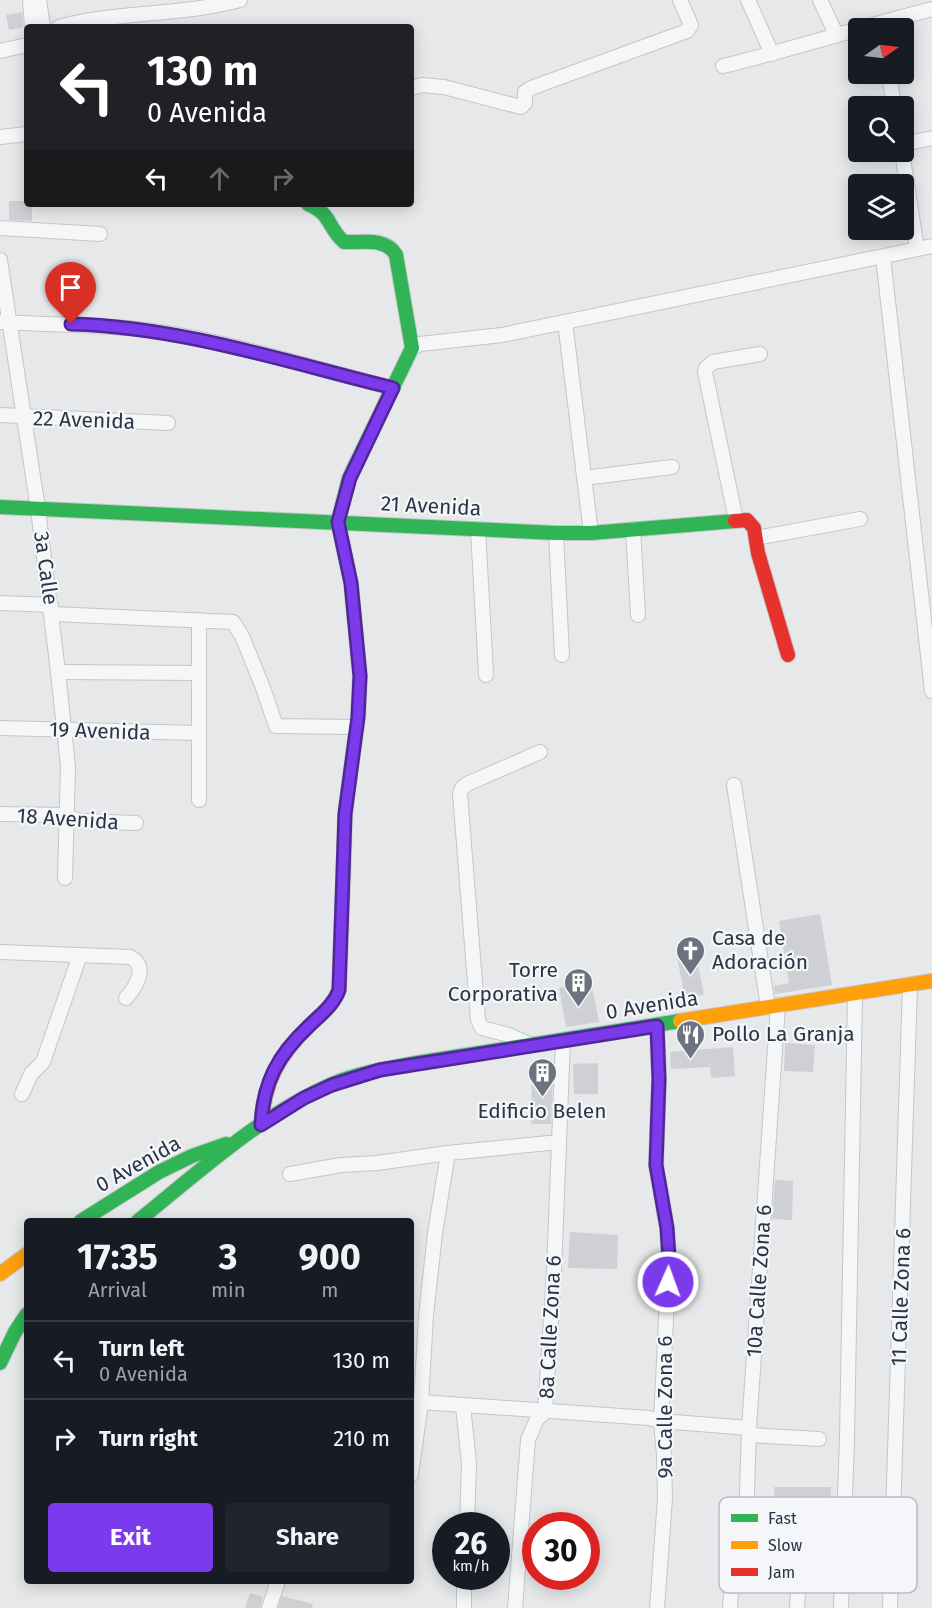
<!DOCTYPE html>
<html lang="en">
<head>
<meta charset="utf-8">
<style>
  :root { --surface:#171b24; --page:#20242c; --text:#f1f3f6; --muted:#9ea1a6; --line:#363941; --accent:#7c3aed }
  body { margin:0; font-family:"Fira Sans",sans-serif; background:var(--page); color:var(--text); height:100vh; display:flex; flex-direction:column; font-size:22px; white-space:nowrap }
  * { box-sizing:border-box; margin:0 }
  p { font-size:20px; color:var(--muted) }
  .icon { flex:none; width:33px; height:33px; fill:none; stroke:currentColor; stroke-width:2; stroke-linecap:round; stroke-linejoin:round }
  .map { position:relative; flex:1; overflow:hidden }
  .side { position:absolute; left:24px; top:1218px; width:390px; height:366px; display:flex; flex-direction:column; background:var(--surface); border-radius:6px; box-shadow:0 3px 15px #0003 }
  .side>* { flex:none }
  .top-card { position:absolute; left:24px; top:24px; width:390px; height:183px; border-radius:6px; box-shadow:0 3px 15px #0003; background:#202124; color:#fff; overflow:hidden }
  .needle { width:39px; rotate:76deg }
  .controls { position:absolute; left:848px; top:18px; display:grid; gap:12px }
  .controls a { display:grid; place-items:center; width:66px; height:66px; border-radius:6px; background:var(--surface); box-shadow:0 3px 15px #0003; font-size:30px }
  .speed { position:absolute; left:432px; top:1512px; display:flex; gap:12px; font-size:30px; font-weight:700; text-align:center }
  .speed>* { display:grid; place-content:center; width:78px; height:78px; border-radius:50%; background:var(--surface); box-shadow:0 3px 15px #0003; line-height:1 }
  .speed small { font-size:15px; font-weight:400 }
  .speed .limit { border:9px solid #d22; background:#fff; color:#111 }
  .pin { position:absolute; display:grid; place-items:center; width:51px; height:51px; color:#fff; margin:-62px -26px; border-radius:50% 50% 50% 0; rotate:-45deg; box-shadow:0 0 6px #0007 }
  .pin .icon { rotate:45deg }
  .me { position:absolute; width:66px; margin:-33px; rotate:2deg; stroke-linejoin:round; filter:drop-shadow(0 0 4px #0008) }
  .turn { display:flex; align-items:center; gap:21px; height:126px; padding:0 24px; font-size:27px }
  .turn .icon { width:78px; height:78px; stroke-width:2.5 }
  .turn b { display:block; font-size:42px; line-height:51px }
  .lanes { display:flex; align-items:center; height:57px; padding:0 24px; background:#0003; justify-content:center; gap:30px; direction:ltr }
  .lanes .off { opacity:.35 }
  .eta { display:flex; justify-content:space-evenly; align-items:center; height:102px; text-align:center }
  .eta b { font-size:36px; font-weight:700; line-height:42px }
  .action { display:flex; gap:12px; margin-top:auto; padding:12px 24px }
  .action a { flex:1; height:69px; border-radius:6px; background:var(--accent); color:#fff; font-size:24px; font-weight:700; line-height:69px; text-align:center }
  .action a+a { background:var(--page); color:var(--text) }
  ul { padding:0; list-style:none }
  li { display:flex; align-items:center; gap:18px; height:78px; padding:0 24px; border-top:2px solid var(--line) }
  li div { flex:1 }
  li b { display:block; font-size:22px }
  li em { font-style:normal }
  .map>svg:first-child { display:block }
  .building { fill:#ced0d3 }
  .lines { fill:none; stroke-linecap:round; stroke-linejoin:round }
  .street-casing { stroke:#c4c6c8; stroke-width:16 }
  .fast-casing { stroke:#c4c6c8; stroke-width:16 }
  .slow-casing { stroke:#c4c6c8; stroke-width:16 }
  .jam-casing { stroke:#c4c6c8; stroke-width:16 }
  .street { stroke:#f5f6f7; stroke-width:14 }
  .fast { stroke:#30b455; stroke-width:14 }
  .slow { stroke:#ff9f0a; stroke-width:14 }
  .jam { stroke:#e5322d; stroke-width:14 }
  .route-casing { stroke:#51269a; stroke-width:15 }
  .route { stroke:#7c3aed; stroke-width:10 }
  .labels { text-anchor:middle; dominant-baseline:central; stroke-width:4.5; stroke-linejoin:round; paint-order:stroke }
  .street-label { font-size:21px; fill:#2b3445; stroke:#f4f6f9 }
  .poi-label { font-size:21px; fill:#2b3445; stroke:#f4f6f9; text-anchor:start }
  .key { fill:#f4f6f9; stroke:#b8bcc3; stroke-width:1.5 }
  .key-label { font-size:16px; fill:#2b3445 }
</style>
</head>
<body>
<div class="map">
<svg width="932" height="1608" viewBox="0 0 932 1608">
  <rect width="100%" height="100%" fill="#e6e8ea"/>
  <g class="building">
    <polygon points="22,12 23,27 9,30 6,15"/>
    <polygon points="9,201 27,201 27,204 32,204 32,221 9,220"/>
    <polygon points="820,914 832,985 775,994 774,986 789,983 779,921"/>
    <polygon points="696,954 704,995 685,998 677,957"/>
    <polygon points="591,981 599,1022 566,1027 559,988"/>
    <polygon points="785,1043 815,1045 813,1072 784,1071"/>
    <polygon points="733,1047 735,1076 711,1078 710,1067 671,1069 670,1052"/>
    <polygon points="598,1063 598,1094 574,1094 573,1064"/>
    <polygon points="532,1071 553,1072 551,1124 531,1124"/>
    <polygon points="775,1180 793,1181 792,1220 772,1219"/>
    <polygon points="570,1232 618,1235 617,1269 568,1268"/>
    <polygon points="774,1487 831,1487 831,1519 775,1518"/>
    <polygon points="250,1593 263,1597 260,1608 245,1608"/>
    <polygon points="282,1596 313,1604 312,1608 278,1608"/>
  </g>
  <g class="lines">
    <defs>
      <g id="street">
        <polyline points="30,0 32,27"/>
        <polyline points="39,0 43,27"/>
        <polyline points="748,0 772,54"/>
        <polyline points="820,0 836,34"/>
        <path d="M59,27c59,-16 121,-11 181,-27"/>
        <polyline points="0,51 27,45"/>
        <path d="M723,66c70,-17 139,-39 209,-57"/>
        <polyline points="889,74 894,106"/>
        <polyline points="411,88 422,85 444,87 521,107 525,103 525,92 531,88 687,31 691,25 680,0"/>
        <polyline points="0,137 27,134"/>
        <polyline points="903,144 932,138"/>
        <polyline points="902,152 917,249"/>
        <polyline points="0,228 100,234"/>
        <polyline points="883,257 932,691"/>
        <polyline points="0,260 38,509 58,672 68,766 65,878"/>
        <path d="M0,322c49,3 98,2 147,8 83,11 164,38 246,58"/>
        <polyline points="565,322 591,533"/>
        <polyline points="412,348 420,344 502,335 932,246"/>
        <polyline points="0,415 168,423"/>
        <polyline points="584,478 672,467"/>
        <polyline points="736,520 705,372 706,368 713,362 760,354"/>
        <polyline points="478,529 486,675"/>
        <polyline points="633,529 638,615"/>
        <polyline points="556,533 562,655"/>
        <polyline points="756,538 860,519"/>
        <polyline points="0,603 51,605"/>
        <polyline points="52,614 233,622 242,636 263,688 276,726 356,727"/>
        <polyline points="58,672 198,673"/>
        <polyline points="0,728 199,733"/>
        <polyline points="734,785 768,1007"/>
        <polyline points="199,800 199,620"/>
        <polyline points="0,814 62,815 80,821 136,823"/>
        <path d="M0,952l130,5c19,9 6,30 -4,41"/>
        <polyline points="531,1045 509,1035 482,1028 478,1020 460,794 462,788 467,784 540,752"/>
        <polyline points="22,1094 31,1074 43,1062 80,955"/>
        <polyline points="290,1174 341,1165 377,1163 448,1153 559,1142"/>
        <polyline points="421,1402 649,1418 661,1421 749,1428"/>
        <polyline points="463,1406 469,1463 467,1526"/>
        <polyline points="749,1435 819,1439"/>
        <polyline points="411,1475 421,1402 426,1316 435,1233 448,1153"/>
        <polyline points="745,1558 749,1428 778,1005"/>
        <polyline points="269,1608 278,1581"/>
        <polyline points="464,1608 464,1576"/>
        <polyline points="515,1608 528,1440 537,1419 545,1412 554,1271 563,1040"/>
        <polyline points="657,1608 665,1498 664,1455 661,1421 669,1258 667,1228 656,1165 659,1079 657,1026"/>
        <path d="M730,1608l3,-40 4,-7c10,-5 48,-5 58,0l4,14 -2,33"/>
        <polyline points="841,1608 847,1438 855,994"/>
        <polyline points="890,1608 910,985"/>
      </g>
      <g id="fast">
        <path d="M308,204c24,10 19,23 36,38 18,1 42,-5 52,13l16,93 -63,130 -11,44 13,61 9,93 -2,41 -13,97 -2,69"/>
        <polyline points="0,507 556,533 591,533 735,521"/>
        <polyline points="81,1221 159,1172 192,1156 226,1144"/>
        <path d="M138,1221c61,-49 121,-105 194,-137 26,-11 56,-16 84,-21l264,-42"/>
        <polyline points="0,1363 15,1332 27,1314"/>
      </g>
      <g id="slow">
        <polyline points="680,1021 932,981"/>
        <polyline points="0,1274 27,1254"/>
      </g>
      <g id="jam">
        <polyline points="735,521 747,520 754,528 758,553 788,655"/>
        <path d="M261,1124c4,-43 17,-68 48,-98 12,-11 24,-21 30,-36l4,-107"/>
      </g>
    </defs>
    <use href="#street" class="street-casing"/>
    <use href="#fast" class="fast-casing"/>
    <use href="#slow" class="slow-casing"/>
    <use href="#jam" class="jam-casing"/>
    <use href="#street" class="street"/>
    <use href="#fast" class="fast"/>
    <use href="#slow" class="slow"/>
    <use href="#jam" class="jam"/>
  </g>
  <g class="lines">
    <defs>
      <path id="route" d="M71,324c110,3 216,38 322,64l-43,90 -12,44 13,61 9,93 -2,41 -13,97 -6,176c-5,15 -19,25 -30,36 -31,29 -46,56 -48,99l43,-27 28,-13 48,-15 277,-44 2,53 -3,86 11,63 2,30 -1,24"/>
    </defs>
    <use href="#route" class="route-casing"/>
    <use href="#route" class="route"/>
  </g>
  <defs>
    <symbol id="church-pin" viewBox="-11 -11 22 30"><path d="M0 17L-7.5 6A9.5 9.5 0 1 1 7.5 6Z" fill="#6c737f" stroke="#f4f6f9"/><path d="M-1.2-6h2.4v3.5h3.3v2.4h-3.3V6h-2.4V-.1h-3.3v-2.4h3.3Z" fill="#fff"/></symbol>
    <symbol id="building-pin" viewBox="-11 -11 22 30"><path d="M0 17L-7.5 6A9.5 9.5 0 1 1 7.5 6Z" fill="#6c737f" stroke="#f4f6f9"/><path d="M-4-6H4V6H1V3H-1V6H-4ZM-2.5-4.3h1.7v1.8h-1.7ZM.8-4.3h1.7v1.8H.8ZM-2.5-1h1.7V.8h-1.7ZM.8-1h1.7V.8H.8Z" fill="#fff"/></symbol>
    <symbol id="restaurant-pin" viewBox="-11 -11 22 30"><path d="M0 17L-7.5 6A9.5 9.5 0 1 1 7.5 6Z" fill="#6c737f" stroke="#f4f6f9"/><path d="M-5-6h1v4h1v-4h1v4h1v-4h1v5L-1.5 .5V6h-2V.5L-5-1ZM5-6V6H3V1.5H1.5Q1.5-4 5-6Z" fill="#fff"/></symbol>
  </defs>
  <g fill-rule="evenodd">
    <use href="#church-pin" x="674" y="934" width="33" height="45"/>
    <use href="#building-pin" x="562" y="966" width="33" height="45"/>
    <use href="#restaurant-pin" x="674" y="1018" width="33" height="45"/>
    <use href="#building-pin" x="526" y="1056" width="33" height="45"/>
  </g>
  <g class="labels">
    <g class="street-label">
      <text transform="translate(84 420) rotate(2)">22 Avenida</text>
      <text transform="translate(431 506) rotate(3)">21 Avenida</text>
      <text transform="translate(46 568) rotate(82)">3a Calle</text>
      <text transform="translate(100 731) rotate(2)">19 Avenida</text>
      <text transform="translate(68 819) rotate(4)">18 Avenida</text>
      <text transform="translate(652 1005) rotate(-9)">0 Avenida</text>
      <text transform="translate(138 1164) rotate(-29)">0 Avenida</text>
      <text transform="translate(759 1281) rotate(-86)">10a Calle Zona 6</text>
      <text transform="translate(901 1297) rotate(-88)">11 Calle Zona 6</text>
      <text transform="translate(550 1327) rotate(-87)">8a Calle Zona 6</text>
      <text transform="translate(665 1407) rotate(-90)">9a Calle Zona 6</text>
    </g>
    <g class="poi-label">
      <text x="712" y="938">Casa de<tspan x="712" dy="24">Adoración</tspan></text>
      <text x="558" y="970" text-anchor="end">Torre<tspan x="558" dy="24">Corporativa</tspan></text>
      <text x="712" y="1034">Pollo La Granja</text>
      <text x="542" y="1111" text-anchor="middle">Edificio Belen</text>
    </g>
  </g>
  <rect x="719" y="1497" width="198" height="96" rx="9" class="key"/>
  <rect x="731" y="1514" width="27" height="8" fill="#30b455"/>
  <rect x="731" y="1541" width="27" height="8" fill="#ff9f0a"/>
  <rect x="731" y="1568" width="27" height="8" fill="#e5322d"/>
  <g class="key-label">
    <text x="768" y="1524">Fast</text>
    <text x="768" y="1551">Slow</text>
    <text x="768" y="1578">Jam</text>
  </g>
</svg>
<div class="controls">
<a><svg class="needle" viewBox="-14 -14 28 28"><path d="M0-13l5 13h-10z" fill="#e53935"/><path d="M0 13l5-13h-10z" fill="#9ea1a6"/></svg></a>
<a><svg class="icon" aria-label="search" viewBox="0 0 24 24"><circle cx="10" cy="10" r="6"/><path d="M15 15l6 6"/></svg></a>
<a><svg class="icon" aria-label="layers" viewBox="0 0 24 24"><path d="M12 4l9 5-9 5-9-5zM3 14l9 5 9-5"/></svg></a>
</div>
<div class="speed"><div>26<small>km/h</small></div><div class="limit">30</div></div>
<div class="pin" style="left:71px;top:324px;background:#d93025"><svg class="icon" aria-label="arrive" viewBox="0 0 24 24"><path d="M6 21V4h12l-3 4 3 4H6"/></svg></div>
<svg class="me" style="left:668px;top:1282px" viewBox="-20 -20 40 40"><circle r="17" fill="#7c3aed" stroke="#fff" stroke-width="3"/><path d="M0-11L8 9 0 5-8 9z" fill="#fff"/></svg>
<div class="top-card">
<div class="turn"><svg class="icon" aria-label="left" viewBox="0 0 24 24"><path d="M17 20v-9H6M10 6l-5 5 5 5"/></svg><div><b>130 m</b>0 Avenida</div></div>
<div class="lanes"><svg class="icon" aria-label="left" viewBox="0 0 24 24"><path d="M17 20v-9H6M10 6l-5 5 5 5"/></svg><svg class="icon off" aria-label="ahead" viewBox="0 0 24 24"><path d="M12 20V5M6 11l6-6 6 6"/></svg><svg class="icon off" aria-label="right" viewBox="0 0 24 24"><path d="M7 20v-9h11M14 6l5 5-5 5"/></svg></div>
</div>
<section class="side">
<div class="eta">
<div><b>17:35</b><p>Arrival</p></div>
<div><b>3</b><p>min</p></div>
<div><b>900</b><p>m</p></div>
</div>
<ul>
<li><svg class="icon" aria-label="left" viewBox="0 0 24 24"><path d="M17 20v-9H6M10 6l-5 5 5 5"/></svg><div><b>Turn left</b><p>0 Avenida</p></div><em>130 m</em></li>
<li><svg class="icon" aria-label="right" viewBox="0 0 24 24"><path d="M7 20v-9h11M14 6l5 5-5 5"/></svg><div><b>Turn right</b></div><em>210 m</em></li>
</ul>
<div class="action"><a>Exit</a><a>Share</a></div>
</section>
</div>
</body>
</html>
